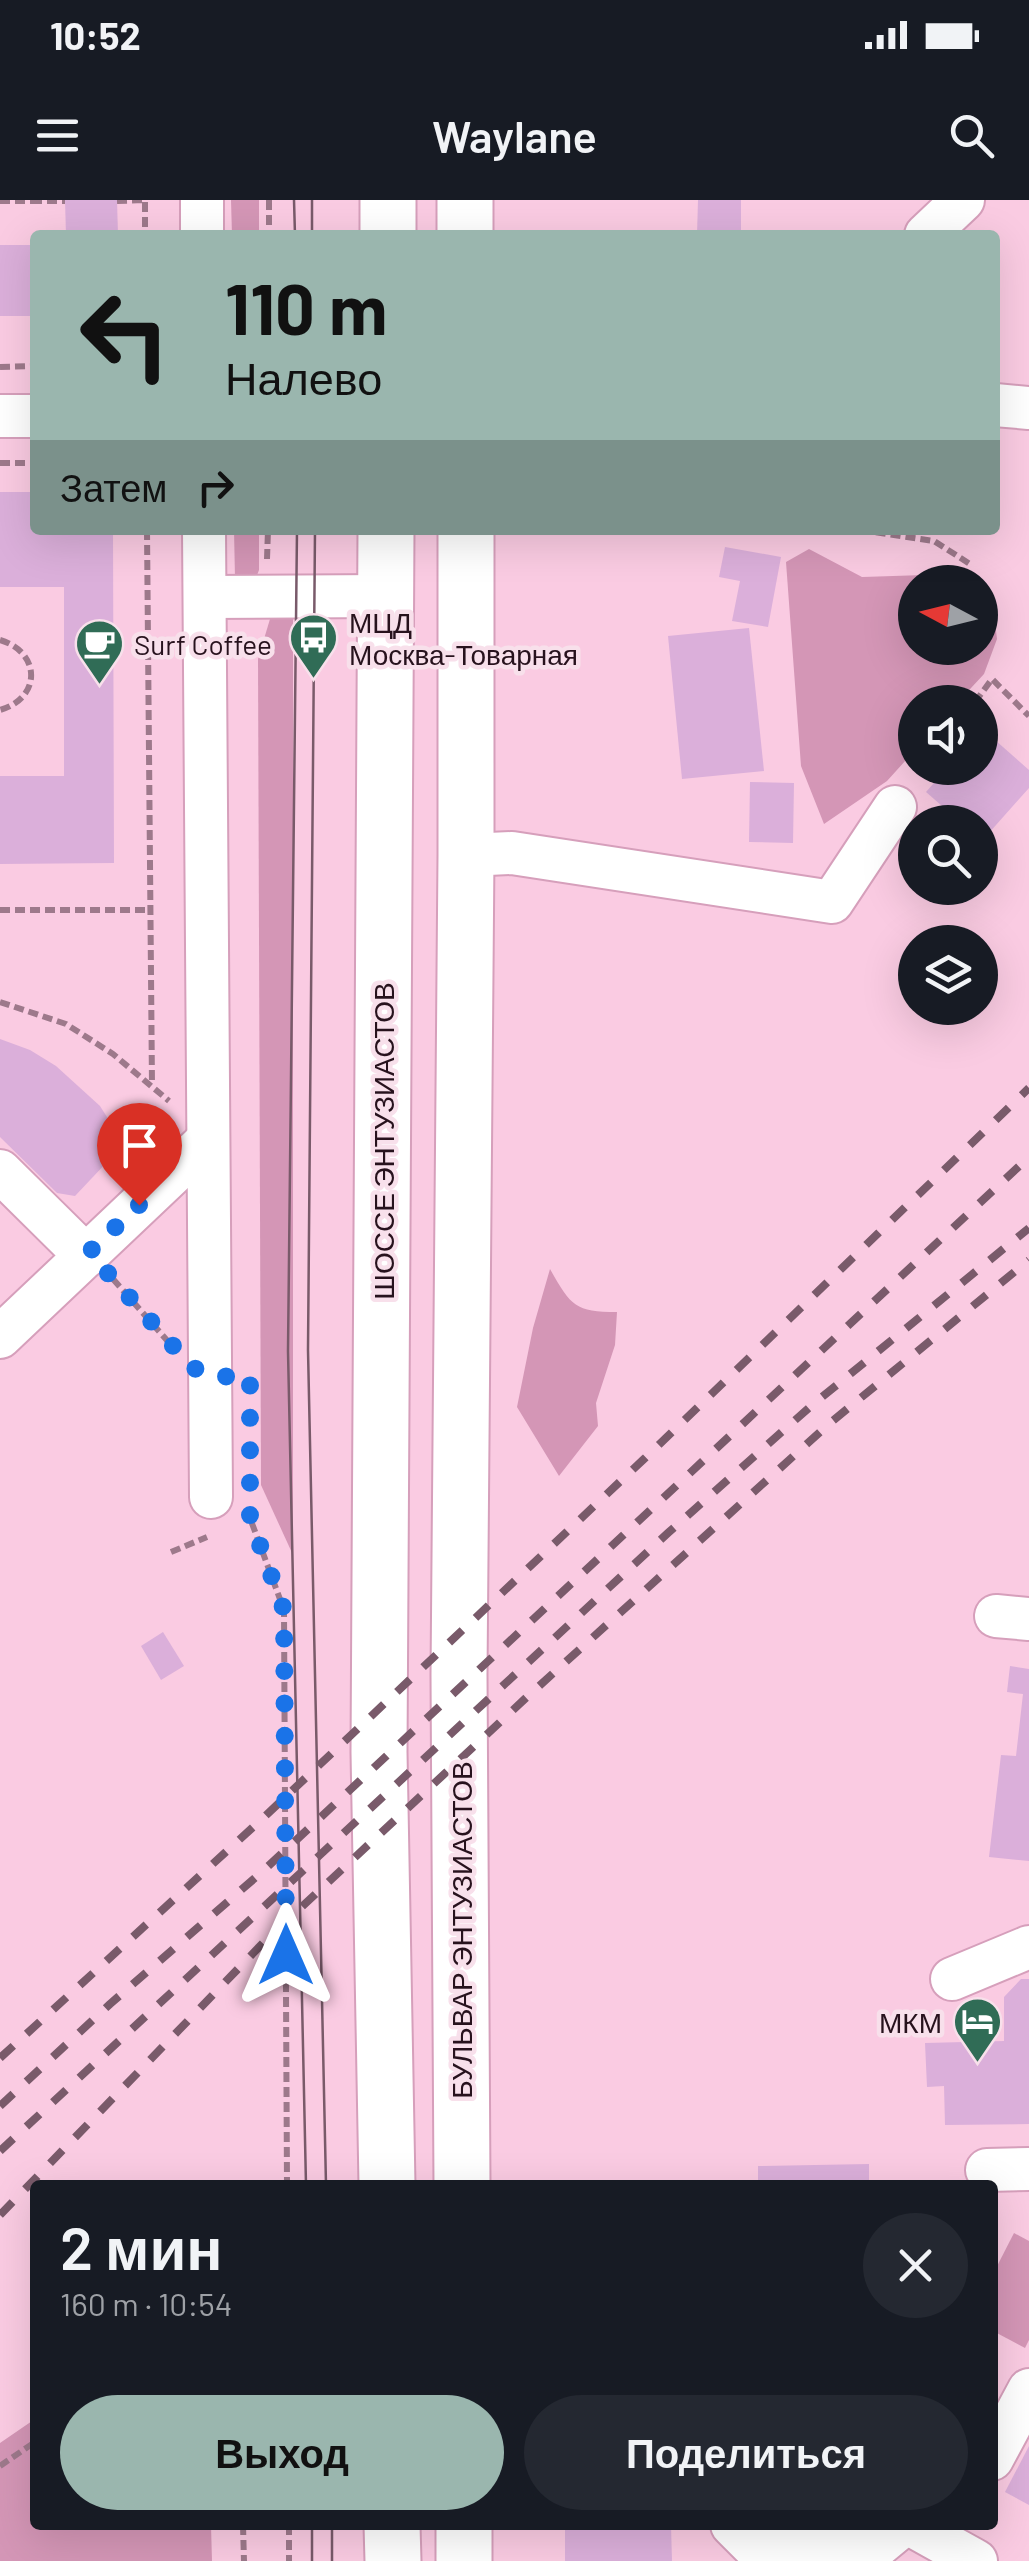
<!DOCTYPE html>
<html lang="ru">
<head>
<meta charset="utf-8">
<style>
  :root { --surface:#171b24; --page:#242831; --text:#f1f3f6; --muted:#9ea1a6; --accent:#9ab6ae }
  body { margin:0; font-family:Barlow,sans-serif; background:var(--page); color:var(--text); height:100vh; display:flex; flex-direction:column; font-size:38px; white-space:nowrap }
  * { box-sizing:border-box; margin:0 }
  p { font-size:32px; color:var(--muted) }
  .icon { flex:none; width:55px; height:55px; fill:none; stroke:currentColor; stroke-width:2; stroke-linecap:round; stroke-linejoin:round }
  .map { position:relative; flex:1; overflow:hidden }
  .sheet { position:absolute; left:30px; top:1980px; width:968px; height:350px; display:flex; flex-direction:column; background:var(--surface); border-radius:10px; box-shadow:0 10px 40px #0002 }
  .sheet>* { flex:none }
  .top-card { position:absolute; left:30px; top:30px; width:970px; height:305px; border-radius:10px; box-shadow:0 10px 40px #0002; background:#9ab6ae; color:#111; overflow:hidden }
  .needle { width:65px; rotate:277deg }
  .fabs { position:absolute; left:898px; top:365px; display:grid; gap:20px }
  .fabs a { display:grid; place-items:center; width:100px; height:100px; border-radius:50%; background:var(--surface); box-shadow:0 10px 40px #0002; font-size:50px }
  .pin { position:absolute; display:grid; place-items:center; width:85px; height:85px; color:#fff; margin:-102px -42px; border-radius:50% 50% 50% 0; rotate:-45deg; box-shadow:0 0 10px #0007 }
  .pin .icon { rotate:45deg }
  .me { position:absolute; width:110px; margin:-55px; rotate:0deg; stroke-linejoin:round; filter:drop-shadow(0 0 8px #0008) }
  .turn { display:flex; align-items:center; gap:35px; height:210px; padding:0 30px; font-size:45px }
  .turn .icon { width:130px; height:130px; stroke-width:2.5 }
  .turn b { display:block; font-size:70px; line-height:85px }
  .then { display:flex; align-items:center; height:95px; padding:0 30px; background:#0003; gap:20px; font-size:38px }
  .round { display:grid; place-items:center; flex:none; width:105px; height:105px; border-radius:52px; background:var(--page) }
  .headline { display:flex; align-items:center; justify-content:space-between; height:170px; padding:0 30px }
  h1 { font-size:60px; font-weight:600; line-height:75px }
  .button { display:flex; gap:20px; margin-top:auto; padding:20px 30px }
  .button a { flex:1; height:115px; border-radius:60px; background:var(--accent); color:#111; font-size:40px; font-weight:600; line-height:115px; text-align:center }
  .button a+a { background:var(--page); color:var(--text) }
  .status { display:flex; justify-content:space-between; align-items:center; height:70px; padding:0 50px; background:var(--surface); direction:ltr }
  .status svg { height:28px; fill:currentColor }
  header { display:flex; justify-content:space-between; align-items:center; height:130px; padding:0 30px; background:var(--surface); font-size:45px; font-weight:600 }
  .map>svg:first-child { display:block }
  .green { fill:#d496b6 }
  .building { fill:#dbafda }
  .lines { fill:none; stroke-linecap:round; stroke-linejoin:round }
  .minor-casing { stroke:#d69fbb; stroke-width:46 }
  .major-casing { stroke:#d69fbb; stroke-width:59 }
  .path { stroke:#9d798b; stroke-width:6; stroke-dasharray:10 5; stroke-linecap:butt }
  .minor { stroke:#fff; stroke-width:42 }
  .major { stroke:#fff; stroke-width:55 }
  .tram { stroke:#795a6a; stroke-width:2.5 }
  .rail { stroke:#795a6a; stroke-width:8; stroke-dasharray:18 18; stroke-linecap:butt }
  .route { stroke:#1a73e8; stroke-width:18; stroke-dasharray:0 32.4 }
  .labels { text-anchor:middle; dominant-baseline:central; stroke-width:9; stroke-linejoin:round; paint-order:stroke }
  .poi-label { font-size:28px; fill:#27121d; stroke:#f8e0eb; text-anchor:start }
  .street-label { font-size:28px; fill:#27121d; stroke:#f8e0eb }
</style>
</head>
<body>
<div class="status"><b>10:52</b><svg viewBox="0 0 49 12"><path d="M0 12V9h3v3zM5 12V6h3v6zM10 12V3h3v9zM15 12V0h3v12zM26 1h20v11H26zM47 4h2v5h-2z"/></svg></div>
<header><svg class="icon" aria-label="menu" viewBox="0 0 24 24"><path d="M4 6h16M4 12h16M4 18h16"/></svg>Waylane<svg class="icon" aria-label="search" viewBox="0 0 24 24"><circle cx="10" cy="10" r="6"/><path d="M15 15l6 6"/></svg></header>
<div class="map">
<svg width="1029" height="2361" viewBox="0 0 1029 2361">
  <rect width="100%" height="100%" fill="#facbe2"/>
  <g class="green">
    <polygon points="231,0 259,0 259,35 232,35"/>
    <polygon points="234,330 259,330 259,370 254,383 235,378"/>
    <polygon points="809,349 862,377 956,374 965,382 915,382 915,448 980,448 980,395 993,406 997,439 984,474 958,502 915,502 915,550 887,581 824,624 801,566 786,362"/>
    <polygon points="273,409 293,410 293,1355 261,1285 258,459"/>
    <path d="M550,1069c21,37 25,43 67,43l-2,33 -19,58 2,23 -39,50 -42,-69 16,-79z"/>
    <polygon points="1014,2033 1029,2041 1029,2140 1025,2148 993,2131 993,2074"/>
    <polygon points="35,2219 35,2325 211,2325 212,2361 0,2361 0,2243"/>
  </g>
  <g class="building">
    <polygon points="65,0 117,0 118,35 66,35"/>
    <polygon points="698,0 741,0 741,35 697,35"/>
    <rect x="0" y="45" width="35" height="71"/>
    <polygon points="0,292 35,292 35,330 113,330 114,663 0,664 0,576 64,576 64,387 0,387"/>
    <polygon points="725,347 781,357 768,427 732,421 740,381 719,377"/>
    <polygon points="749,428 764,571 682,579 668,436"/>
    <polygon points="995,540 1029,570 1029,588 980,643 980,622 927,622 942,606 926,592 947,568 980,568 980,557"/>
    <polygon points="750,582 794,583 793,643 749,642"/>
    <polygon points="0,839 30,850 56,866 100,906 124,944 75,996 57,993 0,937"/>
    <polygon points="163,1432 184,1466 161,1480 141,1446"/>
    <polygon points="1010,1466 1029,1469 1029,1661 989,1657 1001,1555 1016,1556 1023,1494 1007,1492"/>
    <polygon points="1021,1779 1029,1779 1029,1924 945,1925 944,1886 927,1887 925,1843 1004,1841 1004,1797"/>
    <polygon points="869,1964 869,1985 758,1985 758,1966"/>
    <polygon points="1029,2246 1029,2305 1005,2292"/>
    <polygon points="565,2325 671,2325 672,2361 565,2361"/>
  </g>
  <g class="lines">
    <defs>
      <g id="minor">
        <polyline points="202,0 202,35"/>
        <polyline points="926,35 963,0"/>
        <polyline points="995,205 1029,208"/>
        <polyline points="0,216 35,216"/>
        <polyline points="204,330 211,1297"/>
        <polyline points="205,397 386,396"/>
        <polyline points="466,655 512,653 832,702 895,607"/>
        <polyline points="0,971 86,1056"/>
        <polyline points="0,1137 208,940"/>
        <polyline points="996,1416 1029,1419"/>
        <polyline points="952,1779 1029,1747"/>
        <polyline points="987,1970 1029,1969"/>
        <polyline points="992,2259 1029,2190"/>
        <polyline points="732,2325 754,2347 880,2344 903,2325"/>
        <polyline points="911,2325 976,2361"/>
      </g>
      <g id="major">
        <polyline points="465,0 465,35"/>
        <polyline points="388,35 388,0"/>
        <polyline points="386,330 379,1552 387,1985"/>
        <polyline points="462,1985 459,1474 466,655 466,330"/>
        <polyline points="392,2325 393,2361"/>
        <polyline points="464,2325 464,2361"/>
      </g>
    </defs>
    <use href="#minor" class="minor-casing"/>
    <use href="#major" class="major-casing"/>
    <g class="path">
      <polyline points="269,0 269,35"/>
      <polyline points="0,1 32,1"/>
      <polyline points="32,1 65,1"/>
      <polyline points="117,1 145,0 145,35"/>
      <polyline points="0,167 35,166"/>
      <polyline points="0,263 35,263"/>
      <polyline points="147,330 152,885"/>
      <polyline points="861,330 934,341 970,364"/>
      <polyline points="267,359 268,330"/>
      <path d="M0,440c41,12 42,58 0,70"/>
      <polyline points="975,502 992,479 1029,516"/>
      <polyline points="0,710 150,710"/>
      <polyline points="0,802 66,824 113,854 169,901"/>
      <polyline points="113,1079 171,1145"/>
      <polyline points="250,1308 250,1318 284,1410 287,1985"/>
      <polyline points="171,1352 207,1337"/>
      <polyline points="0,2266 35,2242"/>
      <polyline points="243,2325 244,2361"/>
      <polyline points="289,2325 289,2361"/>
    </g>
    <use href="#minor" class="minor"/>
    <use href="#major" class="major"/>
    <g class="tram">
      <polyline points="294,0 295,35"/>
      <polyline points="312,0 312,35"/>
      <polyline points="297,330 288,1151 306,1985"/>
      <polyline points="315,330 308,1150 326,1985"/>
      <polyline points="312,2325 312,2361"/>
      <polyline points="332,2325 332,2361"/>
    </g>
    <g class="rail">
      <polyline points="0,1858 262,1619 644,1259 1029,888"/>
      <polyline points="0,1906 110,1804 263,1671 1029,957"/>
      <polyline points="0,1951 669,1332 811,1206 1029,1028"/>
      <polyline points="0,2015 264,1742 528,1496 830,1223 1029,1060"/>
    </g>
  </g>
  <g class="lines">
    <polyline class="route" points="139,1005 89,1052 192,1167 210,1176 250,1177 250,1318 284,1410 286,1755"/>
  </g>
  <defs>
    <symbol id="bus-pin" viewBox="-11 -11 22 30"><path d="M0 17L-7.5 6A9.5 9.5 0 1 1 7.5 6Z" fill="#306c56" stroke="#f8e0eb"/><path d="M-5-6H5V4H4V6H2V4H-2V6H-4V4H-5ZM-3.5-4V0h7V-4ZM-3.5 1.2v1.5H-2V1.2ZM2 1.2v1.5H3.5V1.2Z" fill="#fff"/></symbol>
    <symbol id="cafe-pin" viewBox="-11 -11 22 30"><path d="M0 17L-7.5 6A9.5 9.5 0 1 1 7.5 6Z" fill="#306c56" stroke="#f8e0eb"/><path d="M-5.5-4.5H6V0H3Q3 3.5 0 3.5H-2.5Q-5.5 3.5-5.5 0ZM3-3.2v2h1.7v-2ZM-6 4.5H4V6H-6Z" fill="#fff"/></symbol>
    <symbol id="hotel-pin" viewBox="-11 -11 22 30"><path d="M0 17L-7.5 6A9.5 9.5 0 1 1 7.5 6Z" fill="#306c56" stroke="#f8e0eb"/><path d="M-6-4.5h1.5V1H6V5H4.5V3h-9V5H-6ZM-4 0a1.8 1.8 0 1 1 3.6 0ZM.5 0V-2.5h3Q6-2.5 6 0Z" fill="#fff"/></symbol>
  </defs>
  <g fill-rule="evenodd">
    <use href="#bus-pin" x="286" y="410" width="55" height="75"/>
    <use href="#cafe-pin" x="72" y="416" width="55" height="75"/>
    <use href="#hotel-pin" x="950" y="1794" width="55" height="75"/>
  </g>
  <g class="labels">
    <g class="poi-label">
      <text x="349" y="422">МЦД<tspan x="349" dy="32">Москва-Товарная</tspan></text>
      <text x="134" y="444">Surf Coffee</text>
      <text x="942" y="1822" text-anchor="end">МКМ</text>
    </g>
    <g class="street-label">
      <text transform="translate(383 941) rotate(-90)">ШОССЕ ЭНТУЗИАСТОВ</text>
      <text transform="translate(461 1730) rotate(-90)">БУЛЬВАР ЭНТУЗИАСТОВ</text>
    </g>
  </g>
</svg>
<div class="fabs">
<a><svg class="needle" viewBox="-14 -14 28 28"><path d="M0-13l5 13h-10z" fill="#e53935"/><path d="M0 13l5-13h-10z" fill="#9ea1a6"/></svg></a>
<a><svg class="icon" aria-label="sound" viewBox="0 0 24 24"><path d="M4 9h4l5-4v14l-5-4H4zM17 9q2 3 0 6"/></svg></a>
<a><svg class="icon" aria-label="search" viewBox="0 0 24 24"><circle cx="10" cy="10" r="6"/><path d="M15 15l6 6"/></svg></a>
<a><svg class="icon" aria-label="layers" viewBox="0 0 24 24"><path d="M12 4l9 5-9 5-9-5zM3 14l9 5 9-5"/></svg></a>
</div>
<div class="pin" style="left:139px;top:1005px;background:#d93025"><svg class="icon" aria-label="arrive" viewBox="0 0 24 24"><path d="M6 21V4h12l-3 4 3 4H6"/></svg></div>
<svg class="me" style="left:286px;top:1755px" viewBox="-20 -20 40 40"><path d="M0-17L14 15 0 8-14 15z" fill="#1a73e8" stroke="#fff" stroke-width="4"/></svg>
<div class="top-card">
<div class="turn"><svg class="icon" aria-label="left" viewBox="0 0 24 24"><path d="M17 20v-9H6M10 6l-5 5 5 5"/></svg><div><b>110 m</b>Налево</div></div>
<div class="then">Затем<svg class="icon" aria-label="right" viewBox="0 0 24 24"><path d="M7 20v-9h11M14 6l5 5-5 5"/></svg></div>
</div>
<section class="sheet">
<div class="headline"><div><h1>2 мин</h1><p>160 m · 10:54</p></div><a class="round"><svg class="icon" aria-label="close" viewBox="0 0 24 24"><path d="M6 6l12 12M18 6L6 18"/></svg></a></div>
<div class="button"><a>Выход</a><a>Поделиться</a></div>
</section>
</div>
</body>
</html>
